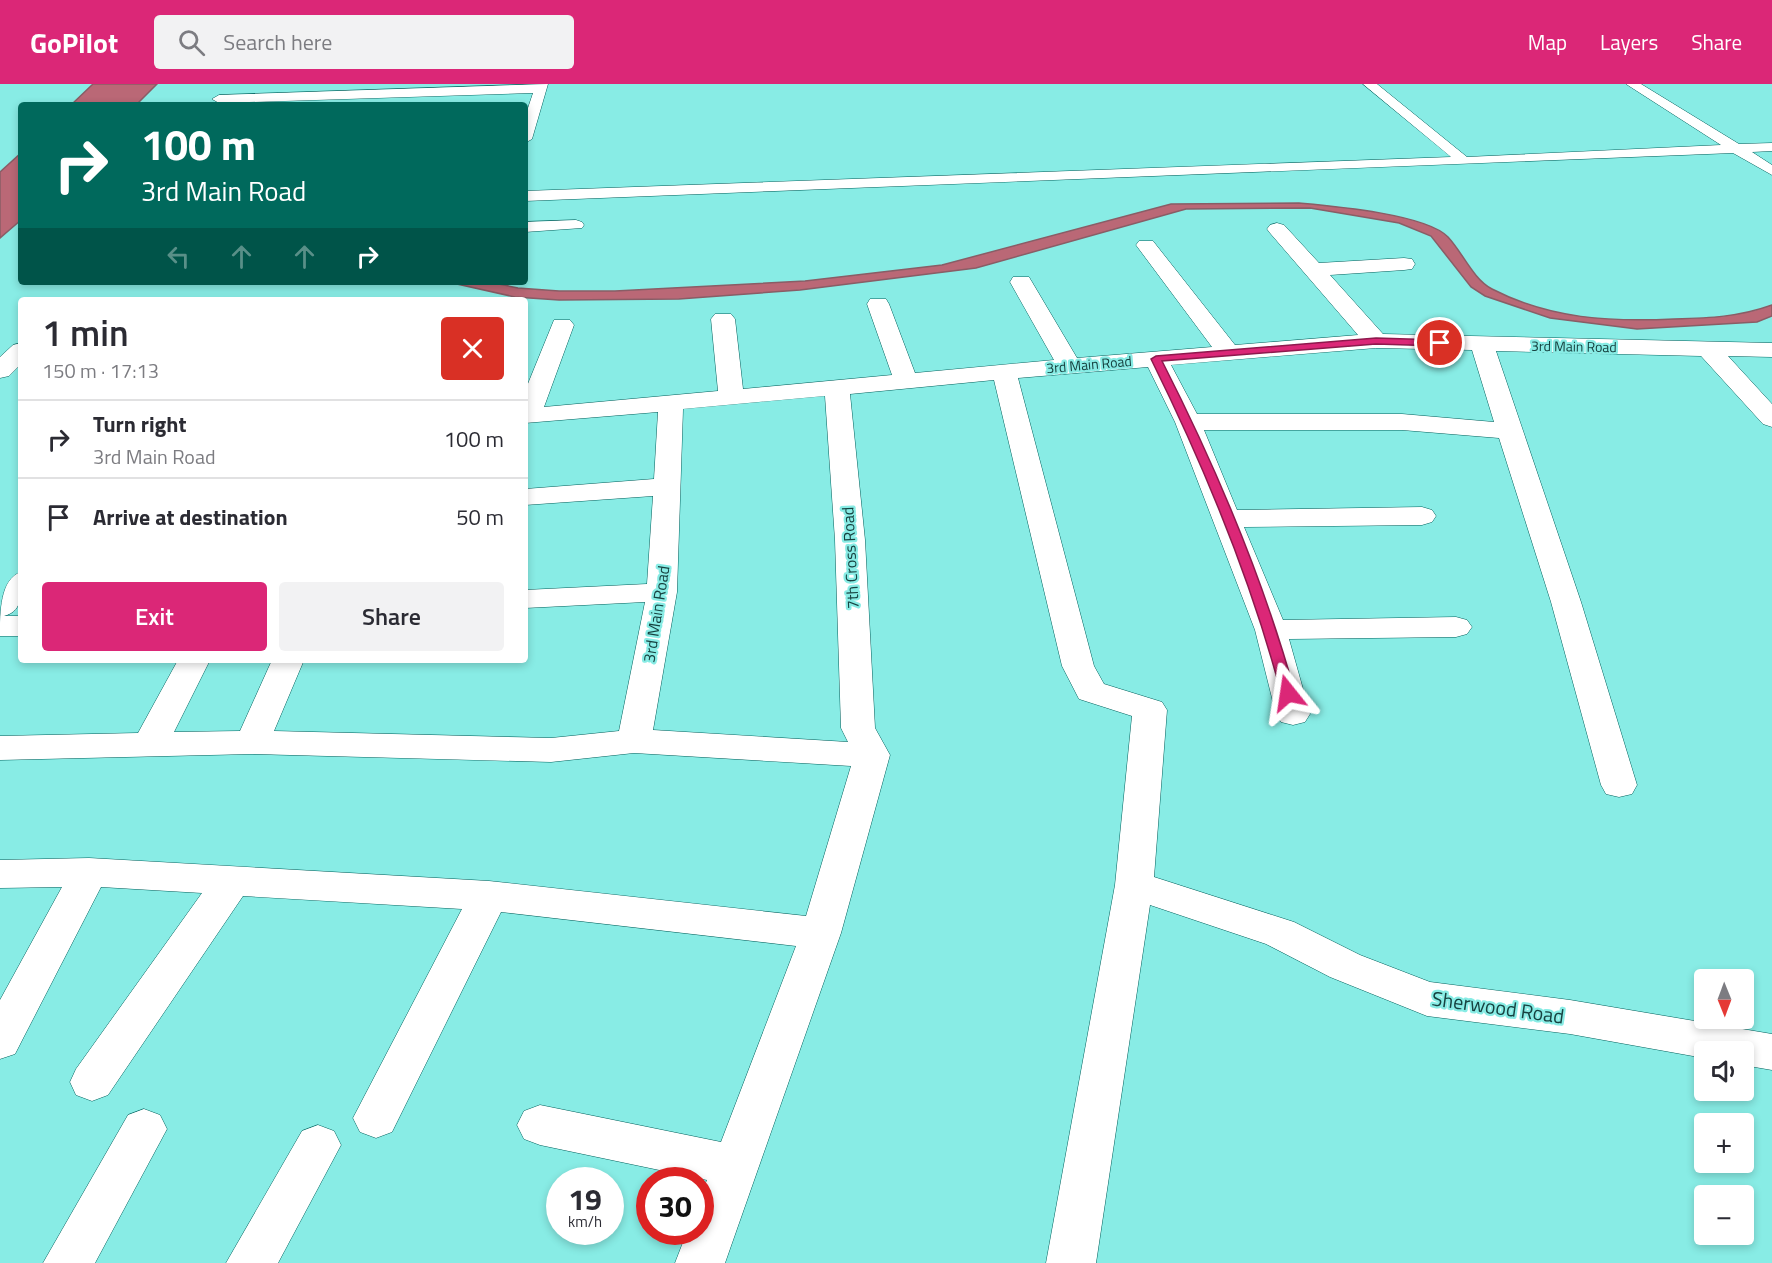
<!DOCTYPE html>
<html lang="en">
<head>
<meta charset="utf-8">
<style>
  :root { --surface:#fff; --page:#f2f2f3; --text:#2b2b33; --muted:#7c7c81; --line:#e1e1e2; --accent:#db2777 }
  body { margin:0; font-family:"Titillium Web",sans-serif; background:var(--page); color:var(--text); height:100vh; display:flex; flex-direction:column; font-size:22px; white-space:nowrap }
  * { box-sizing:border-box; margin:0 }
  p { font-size:20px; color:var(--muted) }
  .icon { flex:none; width:33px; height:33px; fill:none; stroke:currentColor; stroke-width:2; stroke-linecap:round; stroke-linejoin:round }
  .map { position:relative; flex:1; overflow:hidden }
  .side { position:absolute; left:18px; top:213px; width:510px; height:366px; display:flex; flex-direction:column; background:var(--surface); border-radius:6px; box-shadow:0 3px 9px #0003 }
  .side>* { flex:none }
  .hud { position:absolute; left:18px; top:18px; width:510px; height:183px; border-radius:6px; box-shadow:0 3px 9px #0003; background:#00695c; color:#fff; overflow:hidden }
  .needle { width:39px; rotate:179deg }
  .fabs { position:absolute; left:1694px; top:885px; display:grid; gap:12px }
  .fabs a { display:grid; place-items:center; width:60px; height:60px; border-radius:6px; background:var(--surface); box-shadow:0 3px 9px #0003; font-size:30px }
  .speed { position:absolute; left:546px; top:1083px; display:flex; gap:12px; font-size:30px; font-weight:700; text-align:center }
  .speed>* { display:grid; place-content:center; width:78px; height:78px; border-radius:50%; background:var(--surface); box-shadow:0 3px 9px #0003; line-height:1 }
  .speed small { font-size:15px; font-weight:400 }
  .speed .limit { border:9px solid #d22; background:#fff; color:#111 }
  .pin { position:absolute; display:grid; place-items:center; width:51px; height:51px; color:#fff; margin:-26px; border:3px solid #fff; border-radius:50%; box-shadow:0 2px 6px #0007 }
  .me { position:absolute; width:66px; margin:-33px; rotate:345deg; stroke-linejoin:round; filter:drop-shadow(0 0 4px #0008) }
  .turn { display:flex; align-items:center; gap:21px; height:126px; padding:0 24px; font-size:27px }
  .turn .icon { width:78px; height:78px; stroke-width:2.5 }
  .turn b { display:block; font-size:42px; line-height:51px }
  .lanes { display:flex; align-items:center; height:57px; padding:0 24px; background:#0003; justify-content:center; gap:30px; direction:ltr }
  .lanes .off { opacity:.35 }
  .round { display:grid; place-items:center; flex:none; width:63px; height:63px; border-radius:6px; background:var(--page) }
  .summary { display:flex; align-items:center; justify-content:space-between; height:102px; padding:0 24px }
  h1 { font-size:36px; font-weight:600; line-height:45px }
  .button { display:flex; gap:12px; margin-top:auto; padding:12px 24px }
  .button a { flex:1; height:69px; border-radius:6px; background:var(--accent); color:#fff; font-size:24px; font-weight:600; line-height:69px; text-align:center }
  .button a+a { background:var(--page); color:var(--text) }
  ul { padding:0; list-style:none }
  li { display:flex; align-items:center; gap:18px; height:78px; padding:0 24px; border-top:2px solid var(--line) }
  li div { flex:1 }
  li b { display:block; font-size:22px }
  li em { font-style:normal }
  header { display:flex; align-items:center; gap:36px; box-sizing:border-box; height:84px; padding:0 30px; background:var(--accent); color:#fff }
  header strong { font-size:28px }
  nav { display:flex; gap:33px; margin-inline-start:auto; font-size:21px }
  .search { width:420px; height:54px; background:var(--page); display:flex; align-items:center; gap:15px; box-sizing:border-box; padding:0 21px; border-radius:6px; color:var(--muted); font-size:22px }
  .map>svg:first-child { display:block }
  .water { fill:#ba6876; stroke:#895d66; stroke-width:1.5 }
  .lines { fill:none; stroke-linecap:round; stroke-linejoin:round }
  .lane-casing { stroke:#02605c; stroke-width:1 }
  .street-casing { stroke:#02605c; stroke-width:1 }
  .lane { fill:#fff; fill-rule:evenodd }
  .street { fill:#fff; fill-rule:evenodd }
  .route { fill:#db2777; stroke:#8e194d; stroke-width:1.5 }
  .labels { text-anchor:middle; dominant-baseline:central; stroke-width:4.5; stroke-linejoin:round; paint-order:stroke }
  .far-street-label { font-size:14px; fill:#174240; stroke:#88ece5 }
  .street-label { font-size:16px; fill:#174240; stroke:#88ece5 }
  .near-street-label { font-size:20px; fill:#174240; stroke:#88ece5 }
</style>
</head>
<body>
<header>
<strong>GoPilot</strong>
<div class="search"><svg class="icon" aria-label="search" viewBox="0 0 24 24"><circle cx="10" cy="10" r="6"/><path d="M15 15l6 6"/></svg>Search here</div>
<nav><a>Map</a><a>Layers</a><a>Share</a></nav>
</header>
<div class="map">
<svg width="1772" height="1179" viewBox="0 0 1772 1179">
  <rect width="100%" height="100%" fill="#88ece5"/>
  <g class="water">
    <polygon points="93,0 157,0 136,21 71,21"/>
    <polygon points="21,69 21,136 0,154 0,88"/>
    <path d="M1299,119c33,3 127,11 149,34 15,16 25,42 44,52 58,30 118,33 182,30 35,-1 65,-2 98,-14v11l-15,6 -120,7 -87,-11 -65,-22 -14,-9 -40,-51 -32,-13 -89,-15 -124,1 -210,59 -176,22 -121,9 -120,1 -44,-3 -67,-15h41l29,6 41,3h56l190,-10 137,-16 229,-61z"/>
  </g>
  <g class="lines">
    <defs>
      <g id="lane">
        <polygon points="548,0 532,55 525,59 525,33 533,9 219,19 212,15 219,11"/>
        <polygon points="1363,0 1377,0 1467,73 1721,61 1626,0 1641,0 1739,60 1772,59 1772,67 1752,68 1772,81 1772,91 1733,69 525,117 525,107 1451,73"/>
        <polygon points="576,136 582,138 584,141 582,144 525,148 525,138"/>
      </g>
      <g id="street">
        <path d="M1277,139l7,2 35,38 85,-5 8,1 3,5 -3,5 -8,1 -74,5 53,59 389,9v14l-44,-1 44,48v23l-9,-3 -62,-68 -205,-5 85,251 56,183 -5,9 -13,3 -13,-3 -5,-9 -50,-183 -52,-164 -97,-8h-198l33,80 185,-3 10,3 4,6 -4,6 -10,3 -178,2 39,93 173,-3 11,3 5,7 -5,7 -11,3 -167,2 21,75 -5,8 -12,3 -12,-3 -5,-8 -21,-84 -80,-208 -27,-55 -130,11 76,288 10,18 58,18 5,8 -13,167 140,45 66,33 70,27 140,18 202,34v36l-29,-5v-13h-39v6l-134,-24 -143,-18 -97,-39 -64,-33 -116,-39 -54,358h-50l69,-378 17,-169 -53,-17 -17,-33 -68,-286 -144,14 15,146 10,188 15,27 -49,178 -116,330h-50l12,-31h13v-35l7,-17 -167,-35 -16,-6 -7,-14 7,-14 16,-6 181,37 75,-196 -295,-34 -109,220 -16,6 -16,-6 -7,-14 109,-209 -219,-13 -135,199 -16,6 -16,-6 -6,-13 6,-13 126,-176 -101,-6 -86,167 -15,5v-59l62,-113 -62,1v-28l89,-2 400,23 317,35 45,-150 -217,-13 -83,9 -299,-8 -252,6v-24l138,-3 40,-73h32l-36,72 66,-1 32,-71h32l-30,71 277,7 68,-7 26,-129 -120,6v-18l122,-6 6,-88 -128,9v-16l129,-10 4,-67 -133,11v-32l29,-71h16l4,5 -30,82 174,-16 -7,-72 4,-5h16l4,5 8,70 149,-14 -25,-71 3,-5h16l3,5 26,69 139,-13 -44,-78 3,-5h16l3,5 45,76 135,-11 -76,-102 3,-4h14l82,104 123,-10 -88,-102 -3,-4 3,-4zM1376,264l96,2 22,72 -92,-8h-205l-26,-49zM825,312l10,144 6,188 7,14 -195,-12 24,-138 6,-183z"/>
        <polygon points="21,259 21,280 9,292 0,294 0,273 13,261"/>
        <path d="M21,488c0,17 4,39 -17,44h17v20h-21c0,-24 0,-57 21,-64z"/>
        <polygon points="144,1025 160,1031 167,1045 95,1179 43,1179 128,1031"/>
        <polygon points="318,1041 334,1047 341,1061 278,1179 226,1179 302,1047"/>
      </g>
    </defs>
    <use href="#lane" class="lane-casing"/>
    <use href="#street" class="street-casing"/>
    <use href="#lane" class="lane"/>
    <use href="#street" class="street"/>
  </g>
  <path class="route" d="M1376,254l64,2 5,3 -5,3 -64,-2 -214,17c53,104 102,220 133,332l-7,4 -7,-4c-30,-114 -78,-229 -130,-334l5,-3z"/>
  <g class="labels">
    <g class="far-street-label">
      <text transform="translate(1574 262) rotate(1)">3rd Main Road</text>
      <text transform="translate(1089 280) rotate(-5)">3rd Main Road</text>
    </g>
    <g class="street-label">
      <text transform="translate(850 474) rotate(-93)">7th Cross Road</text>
      <text transform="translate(656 530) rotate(-81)">3rd Main Road</text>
    </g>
    <g class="near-street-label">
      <text transform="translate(1498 923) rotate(8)">Sherwood Road</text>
    </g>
  </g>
</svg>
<div class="fabs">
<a><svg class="needle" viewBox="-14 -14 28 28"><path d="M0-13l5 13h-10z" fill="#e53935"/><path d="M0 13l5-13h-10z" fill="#7c7c81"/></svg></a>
<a><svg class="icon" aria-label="sound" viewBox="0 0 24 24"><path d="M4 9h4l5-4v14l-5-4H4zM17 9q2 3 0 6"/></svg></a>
<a>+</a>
<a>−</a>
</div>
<div class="speed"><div>19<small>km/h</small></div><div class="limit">30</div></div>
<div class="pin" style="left:1440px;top:259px;background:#d93025"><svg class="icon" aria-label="arrive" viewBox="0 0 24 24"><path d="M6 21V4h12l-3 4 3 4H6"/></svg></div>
<svg class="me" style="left:1288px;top:609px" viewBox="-20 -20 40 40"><path d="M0-17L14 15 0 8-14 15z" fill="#db2777" stroke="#fff" stroke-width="4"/></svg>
<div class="hud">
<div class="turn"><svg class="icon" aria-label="right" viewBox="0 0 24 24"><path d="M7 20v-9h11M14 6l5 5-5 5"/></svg><div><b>100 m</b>3rd Main Road</div></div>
<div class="lanes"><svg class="icon off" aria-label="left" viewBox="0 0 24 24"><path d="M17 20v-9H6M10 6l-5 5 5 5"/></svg><svg class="icon off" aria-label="ahead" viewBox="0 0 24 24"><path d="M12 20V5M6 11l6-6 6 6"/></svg><svg class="icon off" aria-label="ahead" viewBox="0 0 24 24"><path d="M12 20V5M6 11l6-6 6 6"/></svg><svg class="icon" aria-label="right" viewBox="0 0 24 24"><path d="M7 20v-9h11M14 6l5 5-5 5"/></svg></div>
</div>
<section class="side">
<div class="summary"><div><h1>1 min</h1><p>150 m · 17:13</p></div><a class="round" style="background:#d93025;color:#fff"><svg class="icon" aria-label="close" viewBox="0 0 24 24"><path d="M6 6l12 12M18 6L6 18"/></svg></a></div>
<ul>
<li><svg class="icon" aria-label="right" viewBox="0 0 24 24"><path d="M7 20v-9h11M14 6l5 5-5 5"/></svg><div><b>Turn right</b><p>3rd Main Road</p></div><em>100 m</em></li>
<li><svg class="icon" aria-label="arrive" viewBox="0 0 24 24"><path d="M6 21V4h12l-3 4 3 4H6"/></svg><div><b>Arrive at destination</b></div><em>50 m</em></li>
</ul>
<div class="button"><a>Exit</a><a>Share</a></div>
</section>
</div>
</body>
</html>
